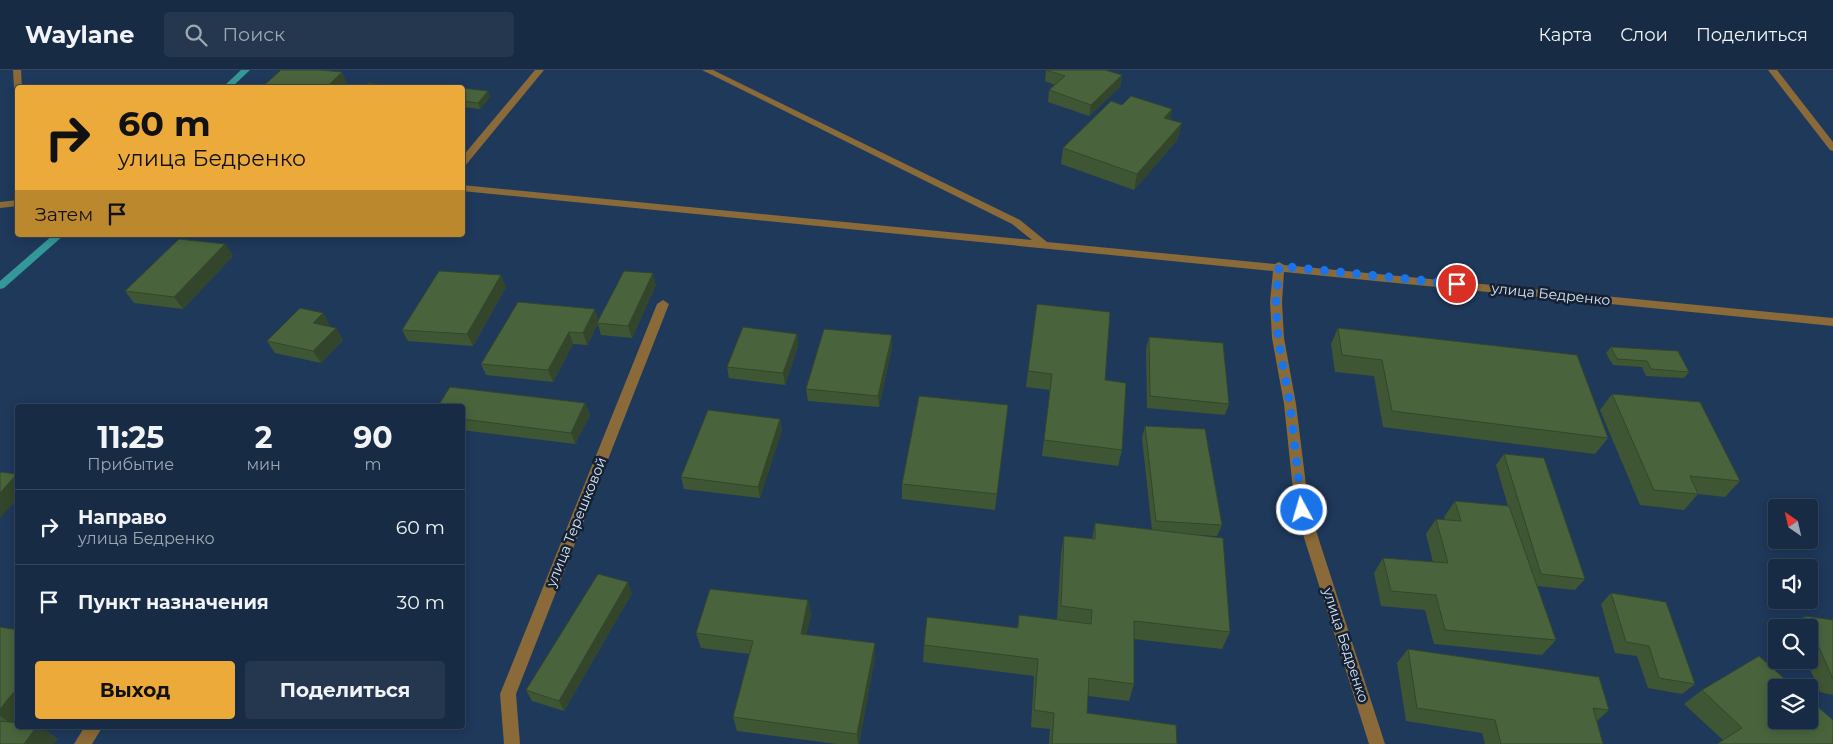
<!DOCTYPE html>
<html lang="ru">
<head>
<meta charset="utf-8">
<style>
  :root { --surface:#172b44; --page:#24374f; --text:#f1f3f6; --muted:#9ea7b2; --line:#36475d; --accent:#ebaa39 }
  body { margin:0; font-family:Montserrat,sans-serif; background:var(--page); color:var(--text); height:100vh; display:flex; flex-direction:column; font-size:19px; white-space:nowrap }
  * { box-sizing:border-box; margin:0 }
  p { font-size:16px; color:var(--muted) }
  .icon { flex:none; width:28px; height:28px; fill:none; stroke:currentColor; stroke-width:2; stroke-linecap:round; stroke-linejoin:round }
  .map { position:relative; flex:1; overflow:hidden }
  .details { position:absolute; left:15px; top:334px; width:450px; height:325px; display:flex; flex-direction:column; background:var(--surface); border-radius:5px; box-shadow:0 2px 12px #0003,0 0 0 1px var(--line) }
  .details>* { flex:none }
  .banner { position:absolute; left:15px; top:15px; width:450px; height:152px; border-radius:5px; box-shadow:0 2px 12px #0003,0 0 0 1px var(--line); background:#ebaa39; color:#111; overflow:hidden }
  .needle { width:32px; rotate:326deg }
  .tools { position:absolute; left:1768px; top:429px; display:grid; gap:10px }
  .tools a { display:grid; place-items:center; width:50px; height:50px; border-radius:5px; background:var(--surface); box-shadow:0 2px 12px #0003,0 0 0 1px var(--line); font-size:25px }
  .pin { position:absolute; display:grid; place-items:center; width:42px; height:42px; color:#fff; margin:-21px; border:2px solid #fff; border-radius:50%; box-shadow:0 1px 5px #0007 }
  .me { position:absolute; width:55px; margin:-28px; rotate:354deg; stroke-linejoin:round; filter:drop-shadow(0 0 4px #0008) }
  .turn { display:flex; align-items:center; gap:18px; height:105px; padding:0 20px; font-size:22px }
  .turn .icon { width:65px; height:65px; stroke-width:2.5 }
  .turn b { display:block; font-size:35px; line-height:42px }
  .then { display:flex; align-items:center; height:48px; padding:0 20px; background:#0003; gap:10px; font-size:19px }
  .eta { display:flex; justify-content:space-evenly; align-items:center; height:85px; text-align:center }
  .eta b { font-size:30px; font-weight:700; line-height:35px }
  .cta { display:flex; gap:10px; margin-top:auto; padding:10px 20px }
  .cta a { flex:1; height:58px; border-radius:5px; background:var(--accent); color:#111; font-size:20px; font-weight:700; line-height:58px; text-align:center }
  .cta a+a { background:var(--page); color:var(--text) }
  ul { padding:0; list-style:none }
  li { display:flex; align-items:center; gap:15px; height:75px; padding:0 20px; border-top:1px solid var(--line) }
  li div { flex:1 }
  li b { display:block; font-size:19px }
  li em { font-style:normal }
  header { display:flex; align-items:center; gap:30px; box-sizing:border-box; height:70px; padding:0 25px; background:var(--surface); border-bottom:1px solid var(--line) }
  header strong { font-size:24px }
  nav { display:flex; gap:28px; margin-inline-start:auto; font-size:18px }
  .search { width:350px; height:45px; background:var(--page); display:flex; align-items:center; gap:12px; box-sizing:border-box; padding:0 18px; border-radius:5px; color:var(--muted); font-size:19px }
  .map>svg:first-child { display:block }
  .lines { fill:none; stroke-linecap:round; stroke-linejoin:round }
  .stream { fill:#349899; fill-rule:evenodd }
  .minor { fill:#896a38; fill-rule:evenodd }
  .wall { fill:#3f5634 }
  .shaded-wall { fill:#33462b }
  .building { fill:#49643d; stroke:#33462b }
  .route { stroke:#1a73e8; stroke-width:9; stroke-dasharray:0 16.2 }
  .labels { text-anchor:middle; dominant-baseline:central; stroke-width:5; stroke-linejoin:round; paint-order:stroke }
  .street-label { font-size:14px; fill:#d5e4fa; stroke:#152030 }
</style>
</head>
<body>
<header>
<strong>Waylane</strong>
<div class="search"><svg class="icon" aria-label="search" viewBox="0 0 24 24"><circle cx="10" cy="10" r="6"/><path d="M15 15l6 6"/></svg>Поиск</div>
<nav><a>Карта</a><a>Слои</a><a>Поделиться</a></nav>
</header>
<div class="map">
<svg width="1833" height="674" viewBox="0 0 1833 674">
  <rect width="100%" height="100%" fill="#1f395b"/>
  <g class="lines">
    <g class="stream">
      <polygon points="241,0 250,0 231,18 222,18"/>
      <polygon points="53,165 64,165 4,218 0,219 0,211"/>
    </g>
    <g class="minor">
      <polygon points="13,0 21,0 22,18 18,18 18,21 14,18"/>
      <polygon points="535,0 544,0 465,96 462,97 462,87"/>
      <polygon points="702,0 713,0 1020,150 1047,172 1275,194 1279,192 1284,195 1833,248 1833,256 1284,202 1282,232 1284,268 1296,334 1309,439 1385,674 1369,674 1295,439 1284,334 1272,268 1270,232 1273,201 462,121 462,115 1032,170 1012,154"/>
      <polygon points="1768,0 1777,0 1833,72 1833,81 1830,80"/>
      <polygon points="18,130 18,136 0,138 0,132"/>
      <polygon points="663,230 669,234 516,624 520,674 504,674 500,624 657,234"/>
      <polygon points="85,656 103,656 92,674 74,674"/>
    </g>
  </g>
  <g class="wall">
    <polygon points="1046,0 1122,5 1120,17 1089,46 1048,32 1049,20 1055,15 1045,11"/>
    <polygon points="462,18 490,27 480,39 462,37"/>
    <polygon points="1122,35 1172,39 1170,50 1178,69 1134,120 1061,94 1063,78"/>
    <polygon points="225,174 233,186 183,239 134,233 125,221"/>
    <polygon points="656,215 632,268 601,265 598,254 587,275 573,274 553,312 486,305 481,294 599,250"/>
    <polygon points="506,217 473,276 408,271 402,260"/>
    <polygon points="330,255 328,256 336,258 343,270 321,293 275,283 267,271"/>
    <polygon points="1338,258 1608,368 1595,384 1383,357 1374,306 1335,302 1331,274"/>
    <polygon points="797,264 798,276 785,315 729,308 727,297"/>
    <polygon points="1149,267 1229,334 1225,345 1147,338 1146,279"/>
    <polygon points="892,277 879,337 808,331 806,319"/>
    <polygon points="1611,277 1689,302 1684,308 1646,306 1642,297 1613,295 1606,283"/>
    <polygon points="1028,301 1105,310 1122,380 1118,396 1042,386 1050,320 1026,317"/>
    <polygon points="1612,324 1740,411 1725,427 1698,424 1684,440 1640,435 1600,340"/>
    <polygon points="585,333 590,345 575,374 462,360 462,336"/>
    <polygon points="1008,335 995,440 902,429 902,414"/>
    <polygon points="780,349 782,360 760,428 684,419 681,407"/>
    <polygon points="1145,356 1222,455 1217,466 1197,465 1230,562 1222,579 1134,569 1134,614 1129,631 1088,626 1087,643 1177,674 1049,674 1050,659 1031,657 1034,606 923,592 924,575 1017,558 1019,545 1057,550 1061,484 1064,466 1092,469 1095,453 1152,460 1142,368"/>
    <polygon points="1504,384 1585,509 1575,520 1537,516 1556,570 1542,585 1434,574 1425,540 1381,536 1374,503 1383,488 1433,492 1426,464 1436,449 1445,449 1444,447 1455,431 1508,436 1496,395"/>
    <polygon points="632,523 564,641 532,631 526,620"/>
    <polygon points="1611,523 1695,614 1682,624 1648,618 1637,586 1615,583 1601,534"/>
    <polygon points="808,530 811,545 806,564 875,587 859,674 837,674 737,661 733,647 750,584 701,578 696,563"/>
    <polygon points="1805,546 1833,550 1833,625 1820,622 1806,590 1809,590 1809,558 1792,558 1792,556"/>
    <polygon points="0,557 18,560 18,646 12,653 18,656 39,656 58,669 0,674"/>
    <polygon points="1408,579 1609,640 1597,651 1603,674 1485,674 1482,663 1406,651 1397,593"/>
    <polygon points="1702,620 1833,650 1723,670 1684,634"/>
  </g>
  <g class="shaded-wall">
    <polygon points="342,2 347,13 343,18 326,18"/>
    <polygon points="1122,5 1120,17 1089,46 1091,35"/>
    <polygon points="488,21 490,27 480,39 478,33"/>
    <polygon points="1172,39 1169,55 1164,48"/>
    <polygon points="1182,53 1178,69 1134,120 1137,104"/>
    <polygon points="225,174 233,186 183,239 174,227"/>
    <polygon points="653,203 656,215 632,268 628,256"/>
    <polygon points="501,205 506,217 473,276 467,264"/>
    <polygon points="595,239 599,251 597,253 598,254 587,275 583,263"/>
    <polygon points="323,243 330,255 320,265 313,253"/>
    <polygon points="336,258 343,270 321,293 313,281"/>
    <polygon points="569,262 573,274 553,312 548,300"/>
    <polygon points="797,264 798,276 785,315 783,303"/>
    <polygon points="892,265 892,277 879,337 878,326"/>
    <polygon points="585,333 590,345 575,374 571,363"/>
    <polygon points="780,349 782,360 760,428 758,417"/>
    <polygon points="17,404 18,429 0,448 0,423"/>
    <polygon points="628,512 632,523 564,641 559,631"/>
    <polygon points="808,530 811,545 803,578 801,564"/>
    <polygon points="875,573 875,587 859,674 858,674 857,664"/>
    <polygon points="18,617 18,646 12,654 0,646 0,639"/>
    <polygon points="37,656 39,656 58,669 54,674 24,674"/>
  </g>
  <g class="building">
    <polygon points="281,0 320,0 342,2 326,18 261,18"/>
    <polygon points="1046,0 1105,0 1122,5 1091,35 1049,20 1065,6"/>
    <polygon points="368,13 419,18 364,18"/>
    <polygon points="462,18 488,21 478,33 462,31"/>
    <polygon points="1131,26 1172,39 1164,48 1182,53 1137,104 1063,78 1111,31 1122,35"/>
    <polygon points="179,169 225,174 174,227 125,221"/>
    <polygon points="439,201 501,205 467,264 402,260"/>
    <polygon points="624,201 653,203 628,256 597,253"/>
    <polygon points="518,232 595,239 583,263 569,262 548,300 481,294"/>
    <polygon points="1037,234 1110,242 1105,310 1126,313 1122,380 1044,370 1052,304 1028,301"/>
    <polygon points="300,238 323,243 313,253 336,258 313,281 267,271"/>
    <polygon points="743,257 797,264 783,303 727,297"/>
    <polygon points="1338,258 1577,285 1608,368 1392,341 1382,290 1342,285"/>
    <polygon points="824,259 892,265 878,326 806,319"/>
    <polygon points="1149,267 1223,273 1229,334 1150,326"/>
    <polygon points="1611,277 1678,281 1689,302 1651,299 1647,291 1617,289"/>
    <polygon points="450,317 585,333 571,363 462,349 462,336 438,336"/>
    <polygon points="1612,324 1700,332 1740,411 1690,406 1698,424 1654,420"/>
    <polygon points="919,326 1008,335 997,424 902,414"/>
    <polygon points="708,340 780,349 758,417 681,407"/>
    <polygon points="1145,356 1205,359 1222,455 1156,451"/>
    <polygon points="1504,384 1544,388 1585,509 1541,504"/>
    <polygon points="0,402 17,404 0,423"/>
    <polygon points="1455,431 1509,436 1556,570 1445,560 1436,525 1391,521 1383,488 1448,493 1436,449 1461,451"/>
    <polygon points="1095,453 1223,468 1230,562 1134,551 1134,614 1089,608 1087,643 1176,655 1177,674 1052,674 1054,643 1034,640 1038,589 924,575 927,547 1018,558 1019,545 1091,554 1092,540 1061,536 1064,466 1095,469"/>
    <polygon points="598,504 628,512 559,631 526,620"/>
    <polygon points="710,519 808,530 801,564 875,573 857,664 733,647 753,571 696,563"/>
    <polygon points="1611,523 1666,532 1695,614 1659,608 1649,576 1626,572"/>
    <polygon points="1805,546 1833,550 1833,609"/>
    <polygon points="0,557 18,560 18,617 0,639"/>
    <polygon points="1408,579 1599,607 1609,640 1593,638 1603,674 1501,674 1495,650 1417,638"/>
    <polygon points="1759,586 1795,618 1776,618 1776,650 1809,650 1809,629 1833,650 1833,674 1717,674 1742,658 1702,620"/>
    <polygon points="0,651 18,653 18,656 37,656 24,674 0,674"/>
  </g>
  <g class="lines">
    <polyline class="route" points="1302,440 1290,334 1278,268 1276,232 1279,196 1457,214"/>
  </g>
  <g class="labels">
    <g class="street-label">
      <text transform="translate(1551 224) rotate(6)">улица Бедренко</text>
      <text transform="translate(576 452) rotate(-68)">улица Терешковой</text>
      <text transform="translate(1346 575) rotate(72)">улица Бедренко</text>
    </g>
  </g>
</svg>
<div class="tools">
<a><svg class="needle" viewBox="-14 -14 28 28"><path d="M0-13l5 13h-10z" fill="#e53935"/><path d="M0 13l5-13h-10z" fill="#9ea7b2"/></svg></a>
<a><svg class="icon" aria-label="sound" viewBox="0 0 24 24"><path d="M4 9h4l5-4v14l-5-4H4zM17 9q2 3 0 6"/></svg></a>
<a><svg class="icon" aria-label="search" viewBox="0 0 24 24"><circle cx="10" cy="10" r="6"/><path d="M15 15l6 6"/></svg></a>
<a><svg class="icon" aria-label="layers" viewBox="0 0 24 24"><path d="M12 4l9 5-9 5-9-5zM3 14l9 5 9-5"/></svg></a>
</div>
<div class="pin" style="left:1457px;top:214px;background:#d93025"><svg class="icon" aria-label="arrive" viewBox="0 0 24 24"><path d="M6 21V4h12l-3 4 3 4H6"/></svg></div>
<svg class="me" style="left:1302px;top:440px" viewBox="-20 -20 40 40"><circle r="17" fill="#1a73e8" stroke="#fff" stroke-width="3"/><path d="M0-11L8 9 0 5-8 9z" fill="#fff"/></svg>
<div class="banner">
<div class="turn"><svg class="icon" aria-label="right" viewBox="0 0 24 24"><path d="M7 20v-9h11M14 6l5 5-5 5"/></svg><div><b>60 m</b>улица Бедренко</div></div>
<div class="then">Затем<svg class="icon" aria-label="arrive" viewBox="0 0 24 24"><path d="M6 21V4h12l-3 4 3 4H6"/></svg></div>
</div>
<section class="details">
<div class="eta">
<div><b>11:25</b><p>Прибытие</p></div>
<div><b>2</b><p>мин</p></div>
<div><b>90</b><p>m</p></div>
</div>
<ul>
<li><svg class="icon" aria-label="right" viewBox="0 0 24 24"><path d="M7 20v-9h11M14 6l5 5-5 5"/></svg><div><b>Направо</b><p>улица Бедренко</p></div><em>60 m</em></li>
<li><svg class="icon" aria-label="arrive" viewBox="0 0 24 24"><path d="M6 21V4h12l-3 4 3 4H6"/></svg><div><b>Пункт назначения</b></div><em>30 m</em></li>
</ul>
<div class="cta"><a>Выход</a><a>Поделиться</a></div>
</section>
</div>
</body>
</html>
